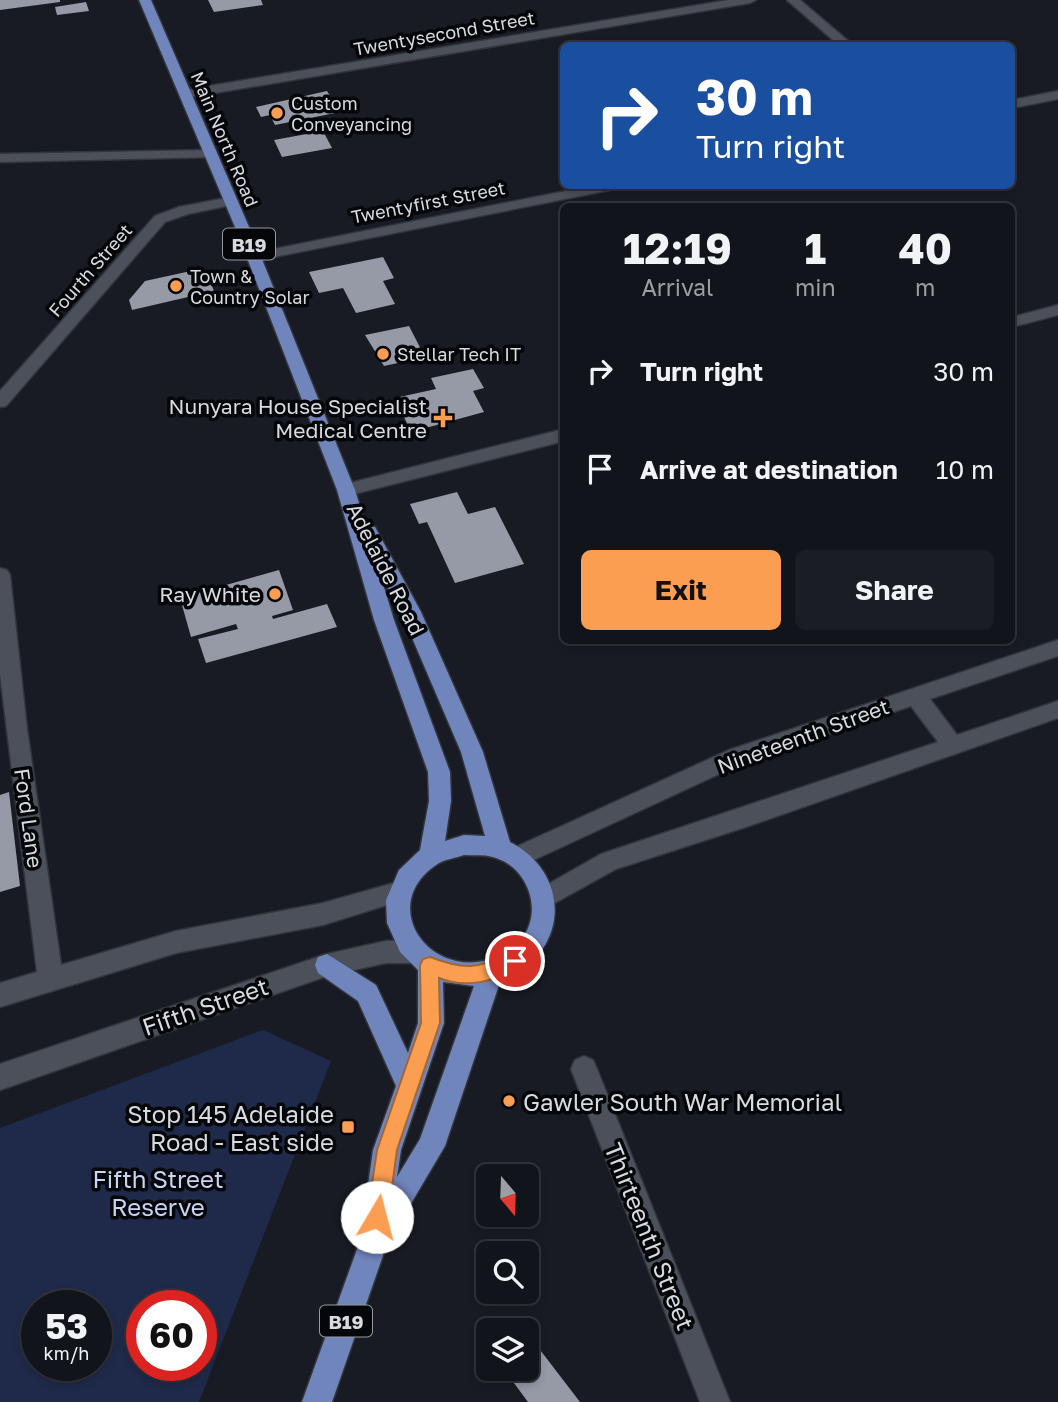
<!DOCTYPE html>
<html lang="en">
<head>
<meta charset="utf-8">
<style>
  :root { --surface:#12141b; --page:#1b1d24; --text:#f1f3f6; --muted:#9c9ea3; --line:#31333a; --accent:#fb9e51 }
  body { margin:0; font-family:"Golos Text",sans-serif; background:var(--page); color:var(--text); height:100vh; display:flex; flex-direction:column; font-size:26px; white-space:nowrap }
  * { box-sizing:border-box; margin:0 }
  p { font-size:23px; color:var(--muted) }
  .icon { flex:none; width:38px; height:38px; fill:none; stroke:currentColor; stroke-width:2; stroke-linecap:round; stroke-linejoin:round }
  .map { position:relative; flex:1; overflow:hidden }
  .sheet { position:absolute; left:560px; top:203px; width:455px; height:441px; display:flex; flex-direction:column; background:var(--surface); border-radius:10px; box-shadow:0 4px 10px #0003,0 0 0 2px var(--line) }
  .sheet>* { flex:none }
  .guide { position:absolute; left:560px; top:42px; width:455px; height:147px; border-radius:10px; box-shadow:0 4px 10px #0003,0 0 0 2px var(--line); background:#1a4fa0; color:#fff; overflow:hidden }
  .needle { width:46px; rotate:161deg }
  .tools { position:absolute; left:476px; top:1164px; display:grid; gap:14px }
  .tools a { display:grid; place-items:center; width:63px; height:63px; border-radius:10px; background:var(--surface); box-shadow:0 4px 10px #0003,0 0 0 2px var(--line); font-size:35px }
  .speed { position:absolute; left:21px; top:1290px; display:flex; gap:14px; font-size:35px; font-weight:700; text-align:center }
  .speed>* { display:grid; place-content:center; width:91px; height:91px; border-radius:50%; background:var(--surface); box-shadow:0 4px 10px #0003,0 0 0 2px var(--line); line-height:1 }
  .speed small { font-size:18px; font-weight:400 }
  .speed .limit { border:10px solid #d22; background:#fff; color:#111 }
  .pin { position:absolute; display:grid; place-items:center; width:60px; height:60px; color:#fff; margin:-30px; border:4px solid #fff; border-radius:50%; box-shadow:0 2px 7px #0007 }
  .me { position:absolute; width:77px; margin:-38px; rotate:8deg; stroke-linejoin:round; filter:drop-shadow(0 0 5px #0008) }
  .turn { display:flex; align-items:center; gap:24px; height:147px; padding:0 21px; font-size:32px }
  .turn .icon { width:91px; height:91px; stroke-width:2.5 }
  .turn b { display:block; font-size:49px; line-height:60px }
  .eta { display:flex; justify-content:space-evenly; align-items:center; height:119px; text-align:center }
  .eta b { font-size:42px; font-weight:700; line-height:49px }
  .action { display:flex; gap:14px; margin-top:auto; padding:14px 21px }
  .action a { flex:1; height:80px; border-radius:10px; background:var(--accent); color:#111; font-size:28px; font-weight:700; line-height:80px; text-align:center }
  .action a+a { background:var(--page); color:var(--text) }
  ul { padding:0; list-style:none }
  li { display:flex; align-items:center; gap:21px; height:98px; padding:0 21px }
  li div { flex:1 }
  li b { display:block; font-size:26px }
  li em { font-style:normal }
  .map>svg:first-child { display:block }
  .green { fill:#1f2a4a; fill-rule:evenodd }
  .building { fill:#959aa6 }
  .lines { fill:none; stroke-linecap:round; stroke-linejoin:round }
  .minor-casing { stroke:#32353b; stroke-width:3 }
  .major-casing { stroke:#32353b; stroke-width:3 }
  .minor { fill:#4c505b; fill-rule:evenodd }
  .major { fill:#7185bd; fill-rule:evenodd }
  .route { fill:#fb9e51; stroke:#a36735; stroke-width:2 }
  .poi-dot { fill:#fb9e51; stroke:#050609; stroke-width:2.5 }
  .labels { text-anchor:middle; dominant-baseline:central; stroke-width:7; stroke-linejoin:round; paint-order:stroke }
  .far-street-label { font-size:18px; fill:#d7dae0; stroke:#050609 }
  .far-poi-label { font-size:18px; fill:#d7dae0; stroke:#050609; text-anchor:start }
  .shield { fill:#050609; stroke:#989aa0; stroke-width:2 }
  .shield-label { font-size:19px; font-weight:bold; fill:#d7dae0 }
  .poi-label { font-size:21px; fill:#d7dae0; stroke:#050609; text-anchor:end }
  .street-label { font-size:21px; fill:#d7dae0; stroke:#050609 }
  .near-street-label { font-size:24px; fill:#d7dae0; stroke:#050609 }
  .near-poi-label { font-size:24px; fill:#d7dae0; stroke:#050609; text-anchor:start }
  .near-park-label { font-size:24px; fill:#c8d4f1; stroke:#050609 }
</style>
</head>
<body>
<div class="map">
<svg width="1058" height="1402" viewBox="0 0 1058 1402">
  <rect width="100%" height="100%" fill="#181b24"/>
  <path class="green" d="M263,1030l68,31 -132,341h-199v-274zM37,1306h59v59h-59zM142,1306h59v59h-59z"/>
  <g class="building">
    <polygon points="0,0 60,0 60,2 0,10"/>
    <polygon points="208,0 261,0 263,5 214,12"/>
    <polygon points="86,2 89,11 57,15 55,7"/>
    <polygon points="327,91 340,112 275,125 270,115 261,117 256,107"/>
    <polygon points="323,131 332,148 282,157 274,140"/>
    <polygon points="383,257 394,278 383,281 395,304 356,313 343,288 319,293 309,272"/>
    <polygon points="200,269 206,271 214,291 132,310 129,300 145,281"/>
    <polygon points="409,326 425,357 384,366 365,335"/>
    <polygon points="473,369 484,388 473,391 484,412 411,432 395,398 436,389 431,378"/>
    <polygon points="457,492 468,514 495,507 524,564 455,583 427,522 419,524 410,504"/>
    <polygon points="279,570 293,610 272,616 273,619 327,604 337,627 206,663 198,639 238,629 236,624 191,637 180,598"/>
    <polygon points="9,792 20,886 0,892 0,795"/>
    <polygon points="534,1342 580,1402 528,1402 505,1371 527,1368 527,1349"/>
  </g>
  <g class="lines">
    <defs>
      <g id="minor">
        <polygon points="729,0 756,0 750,3 185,98 179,94 185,90"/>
        <polygon points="787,0 800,0 854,46 840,46"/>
        <polygon points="1058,91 1058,99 1012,108 1012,100"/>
        <polygon points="210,150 217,154 215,157 0,162 0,154"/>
        <polygon points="591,186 617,186 610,190 254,261 247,257 254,253"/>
        <polygon points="231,197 238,201 236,204 188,214 165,222 6,406 0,407 0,391 155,216 179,207"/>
        <polygon points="1058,305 1058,315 1012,327 1012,317"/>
        <polygon points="564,429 564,441 346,496 340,494 337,490 340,486 346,484"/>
        <polygon points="0,568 7,570 10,575 27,729 61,965 176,931 323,903 401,881 409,884 413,891 409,898 323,925 176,953 0,1007 0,983 37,972 0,674"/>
        <polygon points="1058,640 1058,656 930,699 957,735 1058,701 1058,718 749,826 616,869 544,909 536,905 532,898 536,891 601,854 938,742 911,706 745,762 525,864 517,867 509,864 505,857 509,850 729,750"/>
        <polygon points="386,941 414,941 423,944 426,952 423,960 414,963 386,963 327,976 0,1090 0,1064 327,954"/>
        <polygon points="584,1056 593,1060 597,1069 730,1402 700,1402 571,1069 575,1060"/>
      </g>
      <path id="major" d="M139,0h12l98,227 106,263 11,36 9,1 46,85 62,140 27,90c63,32 59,114 -9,137l-56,167 -58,98 -55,158h-30l58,-161 13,-91 23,-64 -38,-85 -40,-28 -3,-8 3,-8 9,-3 49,31 32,68 10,-30v-53l-18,-18 -13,-29 -1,-23 13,-30 21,-20 9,-49 -1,-29 -54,-152 -37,-130 -102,-263zM379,571l22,41 60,140 24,84 -21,-1 -19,6 6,-40 -1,-29 -56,-152zM464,855c10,1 22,-1 32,3 31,10 47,51 27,79 -8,12 -21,19 -35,23 -63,17 -111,-58 -49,-97 7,-4 17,-5 25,-8zM443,982l31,4 -54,153 -23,38 4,-27 43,-127z"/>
    </defs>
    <use href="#minor" class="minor-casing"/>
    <use href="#major" class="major-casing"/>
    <use href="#minor" class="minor"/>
    <use href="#major" class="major"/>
  </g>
  <path class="route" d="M515,952l7,3 3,6 -3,6c-28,13 -53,23 -83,11l1,45 -43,127 -9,67 -3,8 -8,3 -7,-3 -3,-8 10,-67 44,-127 -1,-58 3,-6 7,-2c40,15 47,10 85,-5z"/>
  <g class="poi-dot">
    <circle cx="277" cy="113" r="7"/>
    <circle cx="176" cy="286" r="7"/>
    <circle cx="383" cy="354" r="7"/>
    <path d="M439.5 407.5h7v7h7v7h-7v7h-7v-7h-7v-7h7z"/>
    <circle cx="275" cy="594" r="7"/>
    <circle cx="509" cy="1101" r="7"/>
    <rect x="341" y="1120" width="14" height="14" rx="3.5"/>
  </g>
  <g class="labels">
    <g class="far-street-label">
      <text transform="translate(444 33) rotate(-10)">Twentysecond Street</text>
      <text transform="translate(225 139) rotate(67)">Main North Road</text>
      <text transform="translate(428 202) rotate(-11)">Twentyfirst Street</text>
      <text transform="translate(90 270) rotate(-49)">Fourth Street</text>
    </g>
    <g class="far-poi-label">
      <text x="291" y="103">Custom<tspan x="291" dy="21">Conveyancing</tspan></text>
      <text x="190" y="276">Town &amp;<tspan x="190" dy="21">Country Solar</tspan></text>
      <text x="397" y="354">Stellar Tech IT</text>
    </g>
    <g class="shield">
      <rect x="223" y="228.5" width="52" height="31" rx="5"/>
      <rect x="320" y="1305.5" width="52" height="31" rx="5"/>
    </g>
    <g class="shield-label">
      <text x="249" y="244">B19</text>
      <text x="346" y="1321">B19</text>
    </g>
    <g class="poi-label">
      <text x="427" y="406">Nunyara House Specialist<tspan x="427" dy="24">Medical Centre</tspan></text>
      <text x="261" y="594">Ray White</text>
    </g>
    <g class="street-label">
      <text transform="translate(386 569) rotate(63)">Adelaide Road</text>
      <text transform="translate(803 736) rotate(-20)">Nineteenth Street</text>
      <text transform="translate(29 818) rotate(82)">Ford Lane</text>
    </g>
    <g class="near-street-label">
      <text transform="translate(205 1006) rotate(-19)">Fifth Street</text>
      <text transform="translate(650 1236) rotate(68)">Thirteenth Street</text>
    </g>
    <g class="near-poi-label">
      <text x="523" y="1101">Gawler South War Memorial</text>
      <text x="334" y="1113" text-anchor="end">Stop 145 Adelaide<tspan x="334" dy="28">Road - East side</tspan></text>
    </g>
    <g class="near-park-label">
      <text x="158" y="1178">Fifth Street<tspan x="158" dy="28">Reserve</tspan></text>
    </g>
  </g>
</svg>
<div class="tools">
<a><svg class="needle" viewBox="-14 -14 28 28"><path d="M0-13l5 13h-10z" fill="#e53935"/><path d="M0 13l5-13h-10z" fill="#9c9ea3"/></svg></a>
<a><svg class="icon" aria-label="search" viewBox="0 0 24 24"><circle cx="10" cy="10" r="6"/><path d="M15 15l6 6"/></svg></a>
<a><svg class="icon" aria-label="layers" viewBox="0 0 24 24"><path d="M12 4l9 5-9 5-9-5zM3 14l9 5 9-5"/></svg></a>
</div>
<div class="speed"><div>53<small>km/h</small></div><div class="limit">60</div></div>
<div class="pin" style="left:515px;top:961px;background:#d93025"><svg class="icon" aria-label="arrive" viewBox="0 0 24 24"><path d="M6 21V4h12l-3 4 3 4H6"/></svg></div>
<svg class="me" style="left:377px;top:1217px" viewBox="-20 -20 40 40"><circle r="19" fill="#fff"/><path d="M0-13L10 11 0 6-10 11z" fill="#fb9e51"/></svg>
<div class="guide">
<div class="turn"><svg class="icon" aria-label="right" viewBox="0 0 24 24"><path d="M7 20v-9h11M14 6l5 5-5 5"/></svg><div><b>30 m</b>Turn right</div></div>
</div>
<section class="sheet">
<div class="eta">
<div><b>12:19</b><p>Arrival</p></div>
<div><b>1</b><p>min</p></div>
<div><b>40</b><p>m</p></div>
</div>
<ul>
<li><svg class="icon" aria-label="right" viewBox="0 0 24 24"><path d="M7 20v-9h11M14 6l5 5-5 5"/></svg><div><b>Turn right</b></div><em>30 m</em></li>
<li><svg class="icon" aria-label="arrive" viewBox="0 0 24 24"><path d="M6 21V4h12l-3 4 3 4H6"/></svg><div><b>Arrive at destination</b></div><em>10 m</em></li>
</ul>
<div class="action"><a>Exit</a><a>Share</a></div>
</section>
</div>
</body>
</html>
